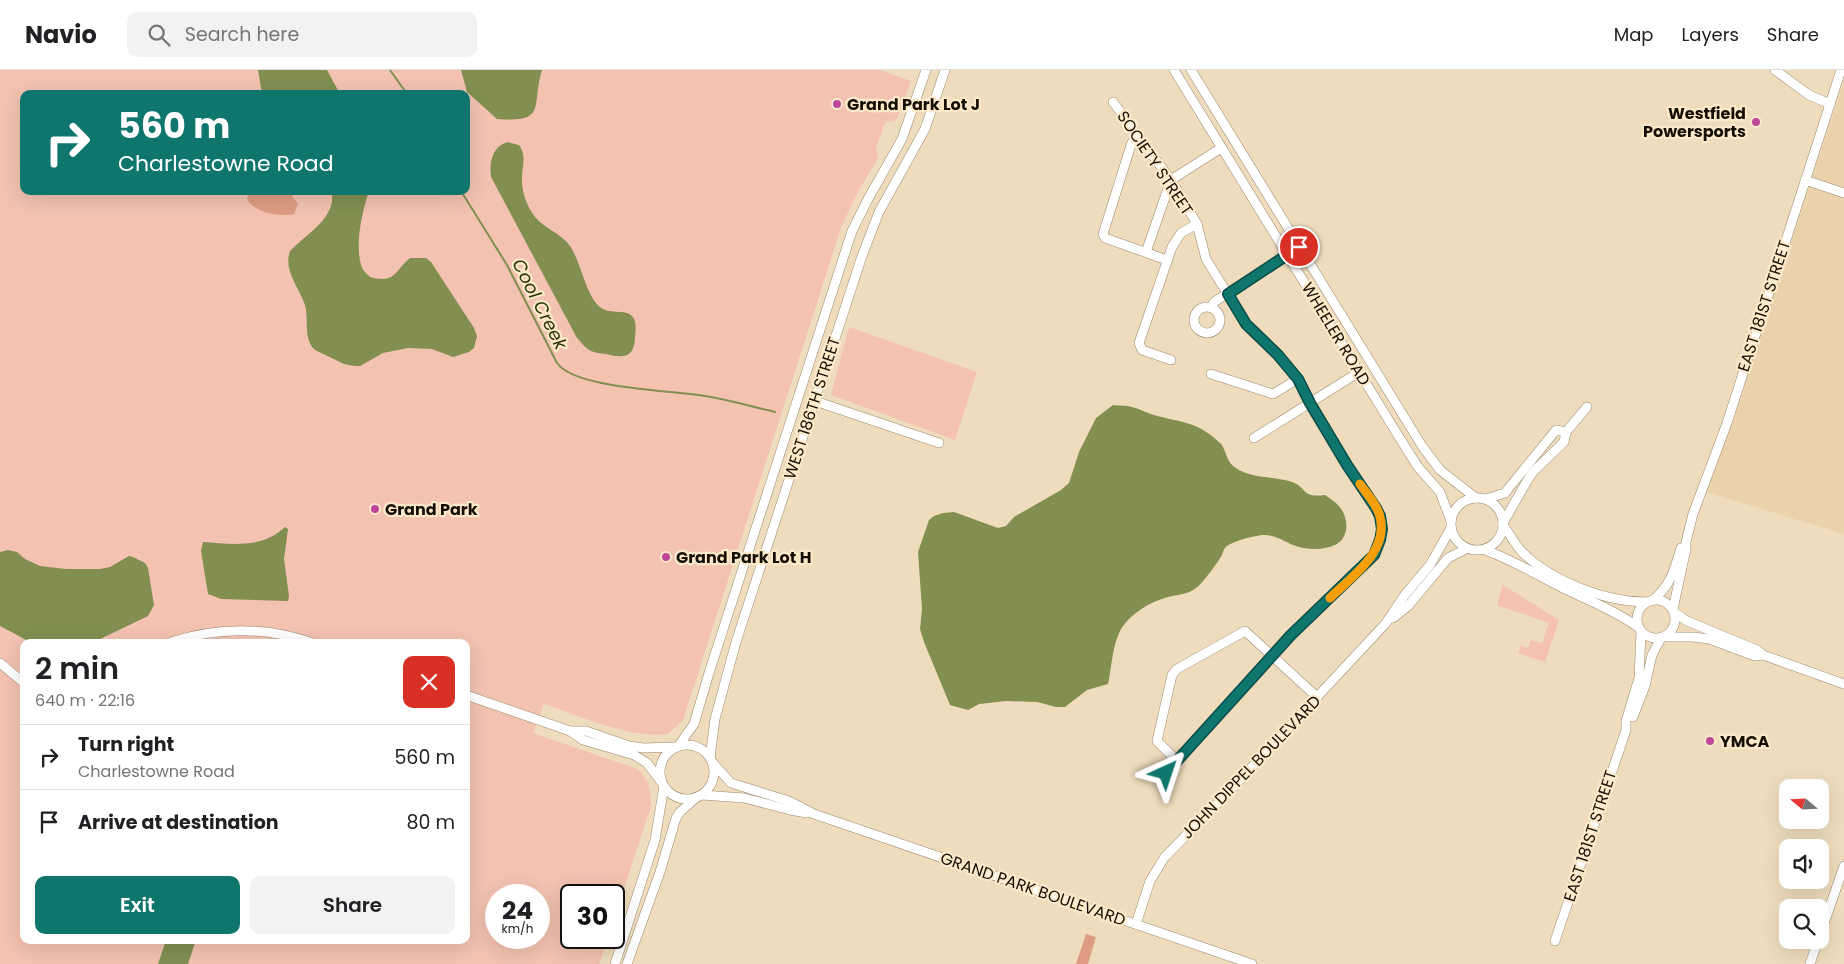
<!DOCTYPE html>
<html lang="en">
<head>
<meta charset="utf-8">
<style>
  :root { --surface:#fff; --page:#f2f2f2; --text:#202124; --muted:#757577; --line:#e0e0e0; --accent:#0f766e }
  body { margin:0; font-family:Poppins,sans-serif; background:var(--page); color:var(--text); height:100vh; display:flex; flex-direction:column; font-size:19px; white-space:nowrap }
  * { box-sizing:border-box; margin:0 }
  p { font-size:16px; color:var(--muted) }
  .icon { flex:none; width:28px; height:28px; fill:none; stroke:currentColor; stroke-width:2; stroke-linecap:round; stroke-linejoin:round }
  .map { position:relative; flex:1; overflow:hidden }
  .side { position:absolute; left:20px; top:569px; width:450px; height:305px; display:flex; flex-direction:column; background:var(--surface); border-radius:10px; box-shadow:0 5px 20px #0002 }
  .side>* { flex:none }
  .top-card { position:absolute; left:20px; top:20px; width:450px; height:105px; border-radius:10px; box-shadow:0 5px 20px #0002; background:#0f766e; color:#fff; overflow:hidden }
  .needle { width:32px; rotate:289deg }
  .controls { position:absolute; left:1779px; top:709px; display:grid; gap:10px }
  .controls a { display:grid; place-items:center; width:50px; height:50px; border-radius:10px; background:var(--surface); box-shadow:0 5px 20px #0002; font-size:25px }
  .speed { position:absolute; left:485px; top:814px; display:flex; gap:10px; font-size:25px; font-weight:700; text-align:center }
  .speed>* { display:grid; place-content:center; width:65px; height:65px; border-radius:50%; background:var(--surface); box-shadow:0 5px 20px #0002; line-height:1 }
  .speed small { font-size:12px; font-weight:400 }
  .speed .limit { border:2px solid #111; border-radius:8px; background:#fff; color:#111 }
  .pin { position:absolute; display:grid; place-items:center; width:42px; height:42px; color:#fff; margin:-21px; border:2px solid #fff; border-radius:50%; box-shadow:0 1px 5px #0007 }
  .me { position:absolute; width:55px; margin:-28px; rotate:42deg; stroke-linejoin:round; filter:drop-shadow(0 0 4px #0008) }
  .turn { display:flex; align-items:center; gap:18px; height:105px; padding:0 15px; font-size:22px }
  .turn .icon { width:65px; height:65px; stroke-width:2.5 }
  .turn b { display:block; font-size:35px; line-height:42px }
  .round { display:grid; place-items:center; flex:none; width:52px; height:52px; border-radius:10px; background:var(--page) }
  .summary { display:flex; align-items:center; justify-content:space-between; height:85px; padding:0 15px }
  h1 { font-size:30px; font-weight:600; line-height:38px }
  .cta { display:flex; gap:10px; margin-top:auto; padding:10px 15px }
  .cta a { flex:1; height:58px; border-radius:10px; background:var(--accent); color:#fff; font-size:20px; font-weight:600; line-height:58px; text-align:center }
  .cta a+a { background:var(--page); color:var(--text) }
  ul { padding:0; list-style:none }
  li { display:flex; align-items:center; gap:15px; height:65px; padding:0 15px; border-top:1px solid var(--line) }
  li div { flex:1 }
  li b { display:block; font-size:19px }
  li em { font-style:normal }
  header { display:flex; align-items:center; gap:30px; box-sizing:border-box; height:70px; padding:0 25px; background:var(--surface); border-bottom:1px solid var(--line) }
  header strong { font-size:24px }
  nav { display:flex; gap:28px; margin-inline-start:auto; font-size:18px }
  .search { width:350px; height:45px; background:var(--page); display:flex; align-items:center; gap:12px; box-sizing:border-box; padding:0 18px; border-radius:10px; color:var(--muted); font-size:19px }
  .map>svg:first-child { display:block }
  .built { fill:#ead2ad }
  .green { fill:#f3c2b1; fill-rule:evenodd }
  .forest { fill:#df9c85 }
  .water { fill:#828f51 }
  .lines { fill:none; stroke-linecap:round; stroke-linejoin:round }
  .stream { stroke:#828f51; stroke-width:2 }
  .minor-casing { stroke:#9a886c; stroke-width:10 }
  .minor { stroke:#fff; stroke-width:9 }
  .route-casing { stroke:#0a4d48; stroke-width:12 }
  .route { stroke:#0f766e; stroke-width:9 }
  .slow { stroke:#f59e0b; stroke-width:9 }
  .poi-dot { fill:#bf479b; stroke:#fce9ca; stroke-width:2 }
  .labels { text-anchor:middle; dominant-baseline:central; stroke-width:4.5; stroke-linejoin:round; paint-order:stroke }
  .poi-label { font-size:16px; font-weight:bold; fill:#140e04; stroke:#fce9ca; text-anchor:start }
  .street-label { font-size:16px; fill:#140e04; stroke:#fce9ca }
  .water-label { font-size:18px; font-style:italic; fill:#2e3604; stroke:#fce9ca }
</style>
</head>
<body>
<header>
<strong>Navio</strong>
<div class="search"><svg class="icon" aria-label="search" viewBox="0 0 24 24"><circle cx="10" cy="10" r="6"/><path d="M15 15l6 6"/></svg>Search here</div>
<nav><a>Map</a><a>Layers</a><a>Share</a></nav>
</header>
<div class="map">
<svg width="1844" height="894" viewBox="0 0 1844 894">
  <rect width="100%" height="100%" fill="#efdcbd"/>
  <polygon class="built" points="1844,12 1844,464 1706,422"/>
  <g class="green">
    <path d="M0,0h880l31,11 -13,36 -3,4 -9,1 -2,3 -8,24 2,7 -1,4 -18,30 -17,35 -159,495 -15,14c-39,5 -87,-18 -124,-30l-11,29 104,36c13,10 14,22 14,37l-37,113v-24h-43v43h37l-9,26h-599zM24,24h442v97h-442zM24,572h442v298h-442zM496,825h43v43h-43z"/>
    <polygon points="849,257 977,302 955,370 831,325"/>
    <polygon points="1503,515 1559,550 1545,592 1518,583 1521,575 1528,578 1531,570 1542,573 1549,553 1497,535"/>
  </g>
  <g class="forest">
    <path d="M250,121h41l1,5 6,8 -4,10c-14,3 -40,-1 -47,-15z"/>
    <polygon points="1086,864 1096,867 1088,894 1076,894"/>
  </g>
  <g class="water">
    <polygon points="258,0 327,0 340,24 262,24"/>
    <path d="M461,0h81c-11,36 6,53 -45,49l-30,-27z"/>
    <path d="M507,72l12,3c8,12 3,20 3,33 -1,12 5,29 13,39 10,12 26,16 35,29 12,18 15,48 30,61 10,9 29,0 34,12 3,6 1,14 1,19 -1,21 -13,20 -29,16 -5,-1 -11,-1 -15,-3 -6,-3 -10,-9 -14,-13l-86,-161c-2,-14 1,-30 16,-35z"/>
    <path d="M332,121h37c-7,21 -14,52 -8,74 1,5 6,9 9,12 26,7 24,-6 40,-19h16l5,4 43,66 3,8 -3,12 -5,4 -16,5 -21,-8 -24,-1 -25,5 -23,13h-5l-11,-2 -29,-14c-12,-11 -6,-30 -10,-45 -6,-18 -22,-34 -15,-54 17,-18 46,-32 42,-60z"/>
    <path d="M1113,335c6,1 13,0 19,2 8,2 15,6 22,8 28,8 43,6 66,28 7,7 5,18 16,25 15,11 40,8 56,14 16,6 9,16 33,13 4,3 9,6 12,9 11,10 14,31 0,40 -13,7 -31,6 -44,1 -10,-4 -18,-10 -29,-10 -8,0 -35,7 -39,13 -2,2 -2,5 -3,7 -4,7 -19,28 -26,33 -7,6 -19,7 -28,9 -18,5 -37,16 -47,32 -9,17 -9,37 -13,55l-21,6 -22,17h-9l-19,-5 -31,-1 -27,3 -11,6 -18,-5 -26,-63 -4,-13 2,-20 -4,-57 11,-32 5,-4 9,-3 11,-1 44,16 8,-2 8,-9 47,-27 8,-7 10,-31 17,-34z"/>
    <path d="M285,457l3,2 -4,30 5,37 -1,5 -67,-2 -13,-5 -7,-43 2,-9c28,2 59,7 82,-15z"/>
    <polygon points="8,480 17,482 25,489 40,496 66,499 100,499 110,497 129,486 133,487 145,493 148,498 154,535 148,546 94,572 30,572 0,556 0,482"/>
    <polygon points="166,870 196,870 188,894 158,894"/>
  </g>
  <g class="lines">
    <g class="stream">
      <polyline points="390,0 407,24"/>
      <path d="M461,121l46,74 50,98c19,27 121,27 154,34 22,4 43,10 64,15"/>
    </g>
    <defs>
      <g id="minor">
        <polyline points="1174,0 1399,367 1418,397 1440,422 1451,451"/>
        <polyline points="1191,0 1422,376 1440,400 1476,428"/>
        <polyline points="1775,0 1809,25 1830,34"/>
        <polyline points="1113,32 1171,110 1197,154 1206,189 1246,254 1279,285 1298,309 1310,333 1347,395 1376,438 1380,446 1382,459 1380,470 1374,485 1291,565 1166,703"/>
        <polyline points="1137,64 1131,75 1103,164 1105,168 1167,190"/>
        <polyline points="1805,110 1844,123"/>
        <polyline points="1146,182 1171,110 1221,78"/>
        <circle cx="1207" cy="250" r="13"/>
        <polyline points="1212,238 1214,232 1292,182"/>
        <polyline points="1171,290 1142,280 1139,273 1172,177 1181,163 1197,154"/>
        <polyline points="1211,304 1273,324 1298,309"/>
        <polyline points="815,331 939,373"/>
        <polyline points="1254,368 1359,302"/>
        <circle cx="1477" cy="454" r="26"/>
        <polyline points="1486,429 1505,423 1508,419 1556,360 1566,362"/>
        <polyline points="1503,453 1527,411 1533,402 1564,372 1566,362 1587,337"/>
        <path d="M1503,455c7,9 12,20 20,28 30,29 83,49 124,49"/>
        <path d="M1485,480c28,10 54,26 80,39 25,12 51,22 73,38"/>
        <circle cx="1656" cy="549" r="19"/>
        <path d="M1652,531c19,-16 22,-30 29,-53"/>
        <polyline points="1673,539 1686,479 1686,472 1693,444 1727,353 1841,0"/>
        <polyline points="1674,542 1687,551 1757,580 1763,585 1844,614"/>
        <polyline points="1393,548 1408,536 1448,488 1466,479"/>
        <polyline points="1666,567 1693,567 1709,569 1755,586 1763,585"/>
        <path d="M171,572c46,-15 93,-15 139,0"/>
        <polyline points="0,593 24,613"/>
        <polyline points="466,625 570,661 583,670 634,685 647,693 662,713"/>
        <polyline points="1633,647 1645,616 1652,585 1661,568"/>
        <polyline points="570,661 586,661 629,676 644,678 674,677"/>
        <circle cx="687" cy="702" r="27"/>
        <polyline points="679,675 694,654 709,603 852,161 868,129 902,69 926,0"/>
        <polyline points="710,688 715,649 736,572 862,186 879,142 925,59 945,0"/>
        <polyline points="1177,691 1157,671 1172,605 1177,599 1245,561 1317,627"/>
        <polyline points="713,693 731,713 789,731 814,744 1252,894"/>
        <polyline points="702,725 744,728 790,740 807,743"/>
        <polyline points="1136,854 1150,811 1164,788 1236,714 1386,553 1404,526 1430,495 1451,458"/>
        <polyline points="1820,865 1844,796"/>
        <polyline points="1555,871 1626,660 1626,651 1639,608 1641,561"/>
        <polyline points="615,894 655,770 664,716"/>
        <polyline points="627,894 660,802 676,748 680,742 697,727"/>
        <polyline points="1810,894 1818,870"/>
      </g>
    </defs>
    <use href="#minor" class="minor-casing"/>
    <use href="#minor" class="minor"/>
  </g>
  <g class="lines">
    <defs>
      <polyline id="route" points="1166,703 1291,565 1374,485 1380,470 1382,459 1380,446 1376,438 1347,395 1310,333 1298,309 1278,285 1246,254 1228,224 1299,177"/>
    </defs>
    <use href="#route" class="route-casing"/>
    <use href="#route" class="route"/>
    <path class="slow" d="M1330,528c21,-21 59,-46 50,-81 -2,-11 -13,-23 -20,-33"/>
  </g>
  <g class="poi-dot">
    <circle cx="837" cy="34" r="5"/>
    <circle cx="1756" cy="52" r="5"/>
    <circle cx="375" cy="439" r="5"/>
    <circle cx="666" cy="487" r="5"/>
    <circle cx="1710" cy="671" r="5"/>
  </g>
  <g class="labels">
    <g class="poi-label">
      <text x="847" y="34">Grand Park Lot J</text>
      <text x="1746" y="43" text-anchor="end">Westfield<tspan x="1746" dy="18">Powersports</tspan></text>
      <text x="385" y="439">Grand Park</text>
      <text x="676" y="487">Grand Park Lot H</text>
      <text x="1720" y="671">YMCA</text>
    </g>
    <g class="street-label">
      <text transform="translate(1155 93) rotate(56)">SOCIETY STREET</text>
      <text transform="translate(1764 236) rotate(-72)">EAST 181ST STREET</text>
      <text transform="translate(1336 264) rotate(59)">WHEELER ROAD</text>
      <text transform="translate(812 338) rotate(-72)">WEST 186TH STREET</text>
      <text transform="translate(1251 697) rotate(-46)">JOHN DIPPEL BOULEVARD</text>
      <text transform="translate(1590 766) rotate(-72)">EAST 181ST STREET</text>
      <text transform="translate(1033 819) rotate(19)">GRAND PARK BOULEVARD</text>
    </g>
    <g class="water-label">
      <text transform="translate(540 234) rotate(63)">Cool Creek</text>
    </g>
  </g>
</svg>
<div class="controls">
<a><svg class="needle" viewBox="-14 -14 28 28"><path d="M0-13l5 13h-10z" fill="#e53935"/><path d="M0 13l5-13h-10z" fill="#757577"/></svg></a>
<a><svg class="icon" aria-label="sound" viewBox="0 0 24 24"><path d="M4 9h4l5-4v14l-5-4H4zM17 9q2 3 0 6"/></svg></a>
<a><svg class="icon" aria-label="search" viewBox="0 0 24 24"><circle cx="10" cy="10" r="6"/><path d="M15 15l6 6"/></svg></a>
</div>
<div class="speed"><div>24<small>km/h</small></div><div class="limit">30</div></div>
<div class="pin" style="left:1299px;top:177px;background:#d93025"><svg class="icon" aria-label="arrive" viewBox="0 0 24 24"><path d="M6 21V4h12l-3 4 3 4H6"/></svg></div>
<svg class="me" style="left:1166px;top:703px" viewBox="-20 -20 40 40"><path d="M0-17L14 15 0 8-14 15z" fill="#0f766e" stroke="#fff" stroke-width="4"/></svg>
<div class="top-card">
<div class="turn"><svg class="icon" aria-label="right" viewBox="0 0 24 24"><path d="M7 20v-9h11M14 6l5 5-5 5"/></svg><div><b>560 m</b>Charlestowne Road</div></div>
</div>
<section class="side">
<div class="summary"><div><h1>2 min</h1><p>640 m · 22:16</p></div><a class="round" style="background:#d93025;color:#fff"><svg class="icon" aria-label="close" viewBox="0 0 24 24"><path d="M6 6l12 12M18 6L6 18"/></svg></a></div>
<ul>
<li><svg class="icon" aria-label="right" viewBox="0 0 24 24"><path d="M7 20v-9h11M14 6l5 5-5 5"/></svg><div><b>Turn right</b><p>Charlestowne Road</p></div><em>560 m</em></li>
<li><svg class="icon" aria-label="arrive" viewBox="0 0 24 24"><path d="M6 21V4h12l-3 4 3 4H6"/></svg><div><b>Arrive at destination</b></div><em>80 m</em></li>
</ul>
<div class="cta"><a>Exit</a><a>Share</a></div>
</section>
</div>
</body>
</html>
